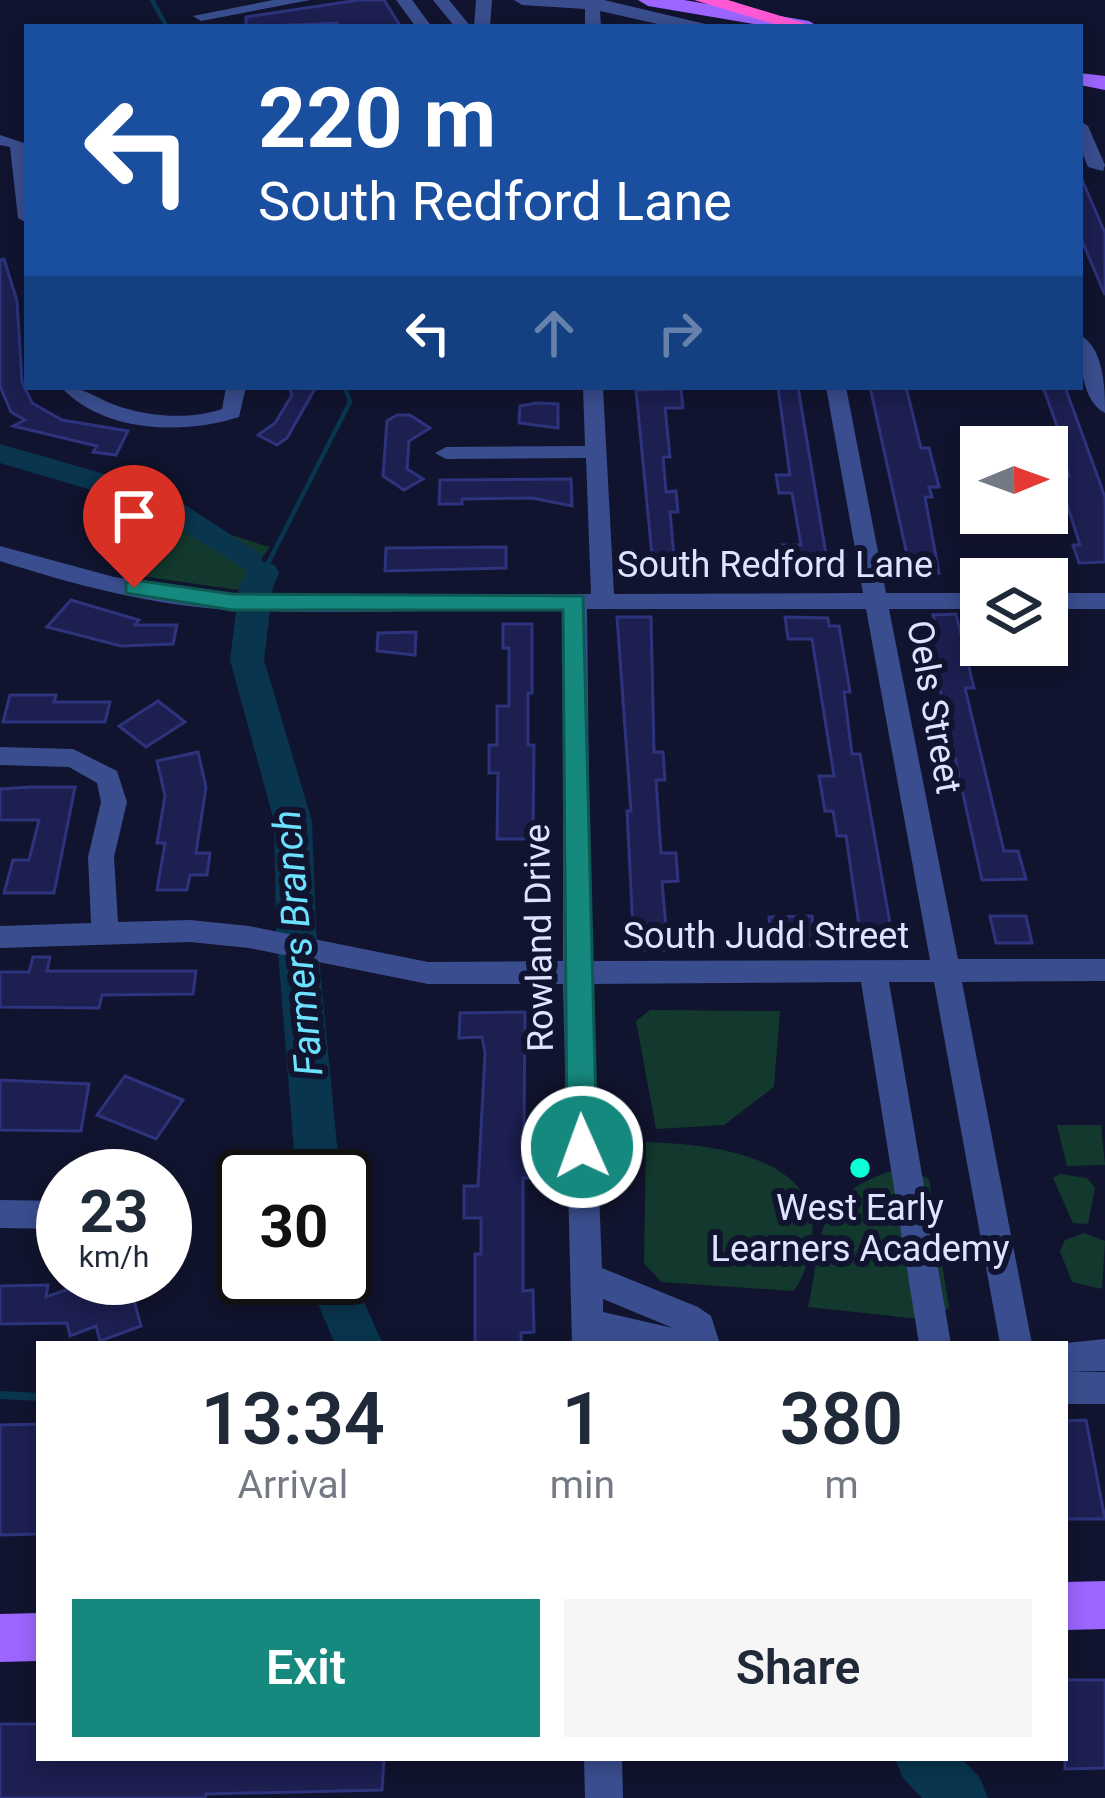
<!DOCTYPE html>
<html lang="en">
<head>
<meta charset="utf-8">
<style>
  :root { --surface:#fff; --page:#f6f6f7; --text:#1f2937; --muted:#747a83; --accent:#16897f }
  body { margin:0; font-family:Roboto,sans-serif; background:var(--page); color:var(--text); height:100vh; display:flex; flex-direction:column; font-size:45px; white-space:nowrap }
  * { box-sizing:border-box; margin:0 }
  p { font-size:39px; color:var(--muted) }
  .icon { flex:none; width:66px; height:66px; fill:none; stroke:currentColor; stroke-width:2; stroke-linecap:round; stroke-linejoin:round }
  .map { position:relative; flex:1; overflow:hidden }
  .panel { position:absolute; left:36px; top:1341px; width:1032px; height:420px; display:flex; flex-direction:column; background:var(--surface); border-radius:0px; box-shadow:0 6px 18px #0003 }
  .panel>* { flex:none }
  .banner { position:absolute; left:24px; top:24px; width:1059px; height:366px; border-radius:0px; box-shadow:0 6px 18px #0003; background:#1a4fa0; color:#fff; overflow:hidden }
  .needle { width:78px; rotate:89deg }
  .buttons { position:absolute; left:960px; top:426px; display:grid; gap:24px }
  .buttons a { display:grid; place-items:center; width:108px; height:108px; border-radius:0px; background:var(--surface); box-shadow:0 6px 18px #0003; font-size:60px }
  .speed { position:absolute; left:36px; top:1149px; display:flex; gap:24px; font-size:60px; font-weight:700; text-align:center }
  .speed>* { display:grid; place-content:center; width:156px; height:156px; border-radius:50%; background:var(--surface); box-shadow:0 6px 18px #0003; line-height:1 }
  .speed small { font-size:30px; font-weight:400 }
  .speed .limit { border:6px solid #111; border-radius:18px; background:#fff; color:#111 }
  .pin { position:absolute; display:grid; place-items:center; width:102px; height:102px; color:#fff; margin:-123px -51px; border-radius:50% 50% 50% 0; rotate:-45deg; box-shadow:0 0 12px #0007 }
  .pin .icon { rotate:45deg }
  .me { position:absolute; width:132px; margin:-66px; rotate:358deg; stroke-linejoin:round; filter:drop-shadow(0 0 9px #0008) }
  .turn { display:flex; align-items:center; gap:42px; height:252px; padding:0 36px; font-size:54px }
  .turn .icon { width:156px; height:156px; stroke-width:2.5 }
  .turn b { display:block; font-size:84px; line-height:102px }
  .lanes { display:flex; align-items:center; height:114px; padding:0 36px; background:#0003; justify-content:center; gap:60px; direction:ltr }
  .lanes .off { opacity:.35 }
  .eta { display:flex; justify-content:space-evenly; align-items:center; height:204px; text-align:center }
  .eta b { font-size:72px; font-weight:600; line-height:84px }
  .action { display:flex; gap:24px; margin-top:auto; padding:24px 36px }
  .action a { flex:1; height:138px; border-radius:0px; background:var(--accent); color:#fff; font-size:48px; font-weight:600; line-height:138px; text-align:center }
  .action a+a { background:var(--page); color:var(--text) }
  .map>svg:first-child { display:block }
  .green { fill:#13382d }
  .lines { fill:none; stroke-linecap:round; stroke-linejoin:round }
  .stream-far1 { stroke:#09354f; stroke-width:4.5 }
  .stream { stroke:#09354f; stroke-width:8 }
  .river { fill:#09354f; fill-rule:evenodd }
  .building { fill:#1c1f50; stroke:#2d337c; stroke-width:3 }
  .minor { fill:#3a4d8e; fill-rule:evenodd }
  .major { fill:#9c65ff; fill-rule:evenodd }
  .highway { fill:#ff59d5; fill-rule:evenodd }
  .route { fill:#16897f; stroke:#0e5953; stroke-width:3 }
  .poi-dot { fill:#0affd6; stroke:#11142e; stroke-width:4.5 }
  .labels { text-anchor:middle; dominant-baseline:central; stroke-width:12; stroke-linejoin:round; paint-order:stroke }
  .street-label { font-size:36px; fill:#dee3ff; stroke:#11142e }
  .poi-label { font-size:36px; fill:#dee3ff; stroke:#11142e }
  .water-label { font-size:39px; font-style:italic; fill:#6ce2ff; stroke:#11142e }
</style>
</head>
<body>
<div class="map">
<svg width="1105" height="1798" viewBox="0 0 1105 1798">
  <rect width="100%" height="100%" fill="#11142e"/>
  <g class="green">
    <polygon points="180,519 266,546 270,547 238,590 134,575"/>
    <polygon points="650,1010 780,1011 774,1087 724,1125 656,1129 636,1021"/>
    <polygon points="1057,1125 1101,1125 1105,1165 1067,1166"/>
    <path d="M646,1142c60,2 176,12 166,96 -3,21 -6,35 -18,53l-133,-9 -17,-19z"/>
    <path d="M888,1172l27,1 14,6 20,129 -20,12 -121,-13c15,-67 3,-108 80,-135z"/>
    <polygon points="1060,1174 1087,1178 1095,1188 1088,1224 1073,1223 1053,1178"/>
    <polygon points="1084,1233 1105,1241 1102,1289 1072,1282 1060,1251 1065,1240"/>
  </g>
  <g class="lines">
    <g class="stream-far1">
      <polyline points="152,0 167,27"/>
      <polyline points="254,565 263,573 350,402 345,387"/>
    </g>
    <polyline class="stream" points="0,1395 39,1397"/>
    <g class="river">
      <polygon points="0,444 164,491 260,554 263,562 275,565 279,573 273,587 264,660 312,821 316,927 340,1176 296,1176 276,927 274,821 230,660 239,587 248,571 142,505 0,463"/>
      <polygon points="345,1262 346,1263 383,1344 335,1344 307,1278 345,1278"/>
      <polygon points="895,1758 961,1758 980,1778 988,1798 922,1798 903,1778"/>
    </g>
  </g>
  <g class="building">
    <polygon points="359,0 384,0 401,27 339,27 337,23 246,27 246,17"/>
    <polygon points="1080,175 1105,233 1105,295 1080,236"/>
    <polygon points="4,259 17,301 22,382 32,403 62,420 128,431 116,455 93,452 97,446 13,426 25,420 11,412 0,386 0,260"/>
    <polygon points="289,387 316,387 287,438 277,445 258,435 275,423 292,395"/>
    <polygon points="778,387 798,387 829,572 801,573 799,564 778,564 775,545 801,545 792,493 779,493 776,475 790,475"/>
    <polygon points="870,387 906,387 921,448 929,448 939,487 929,487 932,497 925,497 939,573 911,573"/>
    <polygon points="1043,387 1065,387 1100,483 1105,498 1105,562 1079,563 1073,545 1080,545 1058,476 1069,476 1060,448 1065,448"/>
    <polygon points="681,389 683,408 665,408 670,457 663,457 666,492 676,491 678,512 670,512 674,557 685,557 687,575 654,576 636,390"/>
    <polygon points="536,403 558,404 558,428 519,423 520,406"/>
    <polygon points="397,415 410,415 430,428 409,441 407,469 423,479 404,490 383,476 387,421"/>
    <polygon points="571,479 572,506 532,498 462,499 462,504 439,504 440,480"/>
    <polygon points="506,547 506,568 385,571 386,548"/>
    <polygon points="71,600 139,620 135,625 177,625 173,644 121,646 47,627"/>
    <polygon points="956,614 974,688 965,688 1004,851 1018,851 1026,879 982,880 926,626 936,626 933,615"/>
    <polygon points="617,617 651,617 654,752 663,752 665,780 656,780 661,853 676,853 678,881 662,882 668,950 634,950 627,811 631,811"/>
    <polygon points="785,617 828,618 829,626 839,626 850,692 844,692 852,754 860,754 894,946 862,946 846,836 837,836 833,811 825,811 819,776 834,776 812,639 788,639"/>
    <polygon points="503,624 532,624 532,693 528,693 528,745 534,745 533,839 497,839 498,773 489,773 489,745 497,745 497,706 509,706 509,648 503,648"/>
    <polygon points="416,632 415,655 377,651 378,633"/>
    <polygon points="10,695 56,695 54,702 110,702 105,722 3,722"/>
    <polygon points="158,701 185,722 146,747 119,726"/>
    <polygon points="198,752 206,787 196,853 210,853 207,875 190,875 187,890 157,890 165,843 157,843 165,796 157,761"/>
    <polygon points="32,787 75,787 54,893 4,893 13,860 29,860 39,820 0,820 0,789"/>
    <polygon points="812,916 816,945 772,945 769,917"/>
    <polygon points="990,916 1026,916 1032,943 996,943"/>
    <polygon points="33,957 50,957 47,971 196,971 193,994 102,995 99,1008 0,1007 0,972 29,972"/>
    <polygon points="525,1012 524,1127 531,1127 531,1178 523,1178 523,1291 533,1290 534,1332 521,1333 521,1344 475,1344 475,1254 481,1254 481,1218 464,1218 464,1186 478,1186 485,1053 482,1037 459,1038 460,1013"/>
    <polygon points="125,1076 183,1100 156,1139 97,1115"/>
    <polygon points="0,1080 89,1084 81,1131 0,1130"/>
    <polygon points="99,1278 128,1278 141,1326 100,1341 96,1326 70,1336 67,1323 0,1324 0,1286 48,1285 46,1297"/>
    <polygon points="1086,1420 1105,1519 1065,1519 1065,1421"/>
    <polygon points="39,1424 39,1534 0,1535 0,1425"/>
    <polygon points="1065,1680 1105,1680 1105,1768 1065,1769"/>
    <polygon points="0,1724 39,1724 39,1758 384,1758 382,1790 206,1794 205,1798 0,1798"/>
  </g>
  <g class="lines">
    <g class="minor">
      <polygon points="273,0 310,0 201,21 193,16"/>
      <polygon points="396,0 412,0 432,27 416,27"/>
      <polygon points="433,0 449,0 471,27 455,27"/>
      <polygon points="476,0 492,0 490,27 474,27"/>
      <polygon points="514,0 604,0 718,27 671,27 600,11 601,27 585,27 585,9 522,5"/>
      <polygon points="1080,121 1088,126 1105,165 1103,171 1088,167 1080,147"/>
      <polygon points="0,135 27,144 27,223 18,218 10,147 0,145"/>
      <path d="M1080,335c24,13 25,53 25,78 -24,-12 -25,-53 -25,-78z"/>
      <path d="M61,387c23,0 33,10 54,18 33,12 74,15 107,4l4,-22h20l-7,30c-55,18 -136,16 -178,-30z"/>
      <path d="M583,387h20l11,207 249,-1 -37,-206h20l40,206h95v16h-92l69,350h147v22l-143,1 70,362h-32l-66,-362h-45l62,362h-32l-58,-362 -270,2 11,284 96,39 13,9 9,28h-148l-9,-360h-135l-179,-36 -59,-6 -190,6v-22l91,-3 -3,-66 13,-55 -4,-19 -28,-16 -69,-2v-18l73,2 44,22 10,31 -13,55 4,65 72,-2 59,6 179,36 135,-1v-352c-109,0 -220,6 -330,1 -78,-4 -159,-25 -233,-49v-15l114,31 118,17h359l-5,-136 -140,1 -11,-6 11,-6 139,-1zM587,609h279l64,351 -339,1zM603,1299l70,29 -70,-16z"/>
      <rect x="1047" y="593" width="58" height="16"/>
      <polygon points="0,1200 63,1201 63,1229 0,1228"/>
      <polygon points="1105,1339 1105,1371 1065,1372 1065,1344 1056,1344"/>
      <rect x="1065" y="1372" width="40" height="32"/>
      <polygon points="584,1758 622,1758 623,1798 585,1798"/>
    </g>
    <g class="major">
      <polygon points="638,0 684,0 809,21 819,27 772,27 648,6"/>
      <polygon points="1080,73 1105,76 1105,90 1080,85"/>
      <polygon points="1105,1581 1105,1629 1065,1630 1065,1582"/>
      <polygon points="39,1613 39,1661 0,1662 0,1614"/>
    </g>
    <polygon class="highway" points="694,0 728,0 810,25 784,27"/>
  </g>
  <polygon class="route" points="134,580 232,594 583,596 597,1147 593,1156 582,1160 571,1156 567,1147 563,610 232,610 126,593 126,583"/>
  <circle class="poi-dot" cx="860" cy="1168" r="12"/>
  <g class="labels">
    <g class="street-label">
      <text x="775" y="565">South Redford Lane</text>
      <text transform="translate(934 707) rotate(80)">Oels Street</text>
      <text x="766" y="936">South Judd Street</text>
      <text transform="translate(539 938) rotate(-91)">Rowland Drive</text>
    </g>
    <g class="poi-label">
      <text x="860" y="1208">West Early<tspan x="860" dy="41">Learners Academy</tspan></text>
    </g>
    <g class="water-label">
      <text transform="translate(298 943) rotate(-95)">Farmers Branch</text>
    </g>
  </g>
</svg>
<div class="buttons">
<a><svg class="needle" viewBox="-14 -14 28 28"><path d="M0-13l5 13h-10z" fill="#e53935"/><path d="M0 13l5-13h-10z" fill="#747a83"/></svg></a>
<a><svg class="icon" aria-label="layers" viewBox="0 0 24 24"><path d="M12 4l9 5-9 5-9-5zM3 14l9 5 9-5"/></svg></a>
</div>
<div class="speed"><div>23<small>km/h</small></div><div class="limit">30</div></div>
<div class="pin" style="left:134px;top:588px;background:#d93025"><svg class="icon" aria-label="arrive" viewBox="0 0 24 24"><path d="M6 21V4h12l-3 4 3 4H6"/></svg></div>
<svg class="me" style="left:582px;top:1147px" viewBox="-20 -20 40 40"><circle r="17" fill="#16897f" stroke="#fff" stroke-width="3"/><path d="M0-11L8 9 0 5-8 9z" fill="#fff"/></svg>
<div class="banner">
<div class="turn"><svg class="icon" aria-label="left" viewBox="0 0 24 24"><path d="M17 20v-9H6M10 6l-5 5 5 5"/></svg><div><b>220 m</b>South Redford Lane</div></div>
<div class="lanes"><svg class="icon" aria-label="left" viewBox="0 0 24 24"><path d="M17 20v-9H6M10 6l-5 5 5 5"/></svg><svg class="icon off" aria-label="ahead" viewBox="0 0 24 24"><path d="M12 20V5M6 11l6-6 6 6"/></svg><svg class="icon off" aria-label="right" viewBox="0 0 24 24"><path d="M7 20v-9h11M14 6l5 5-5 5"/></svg></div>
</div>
<section class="panel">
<div class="eta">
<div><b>13:34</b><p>Arrival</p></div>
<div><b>1</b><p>min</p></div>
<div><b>380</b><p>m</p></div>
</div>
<div class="action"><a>Exit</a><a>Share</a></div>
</section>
</div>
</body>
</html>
